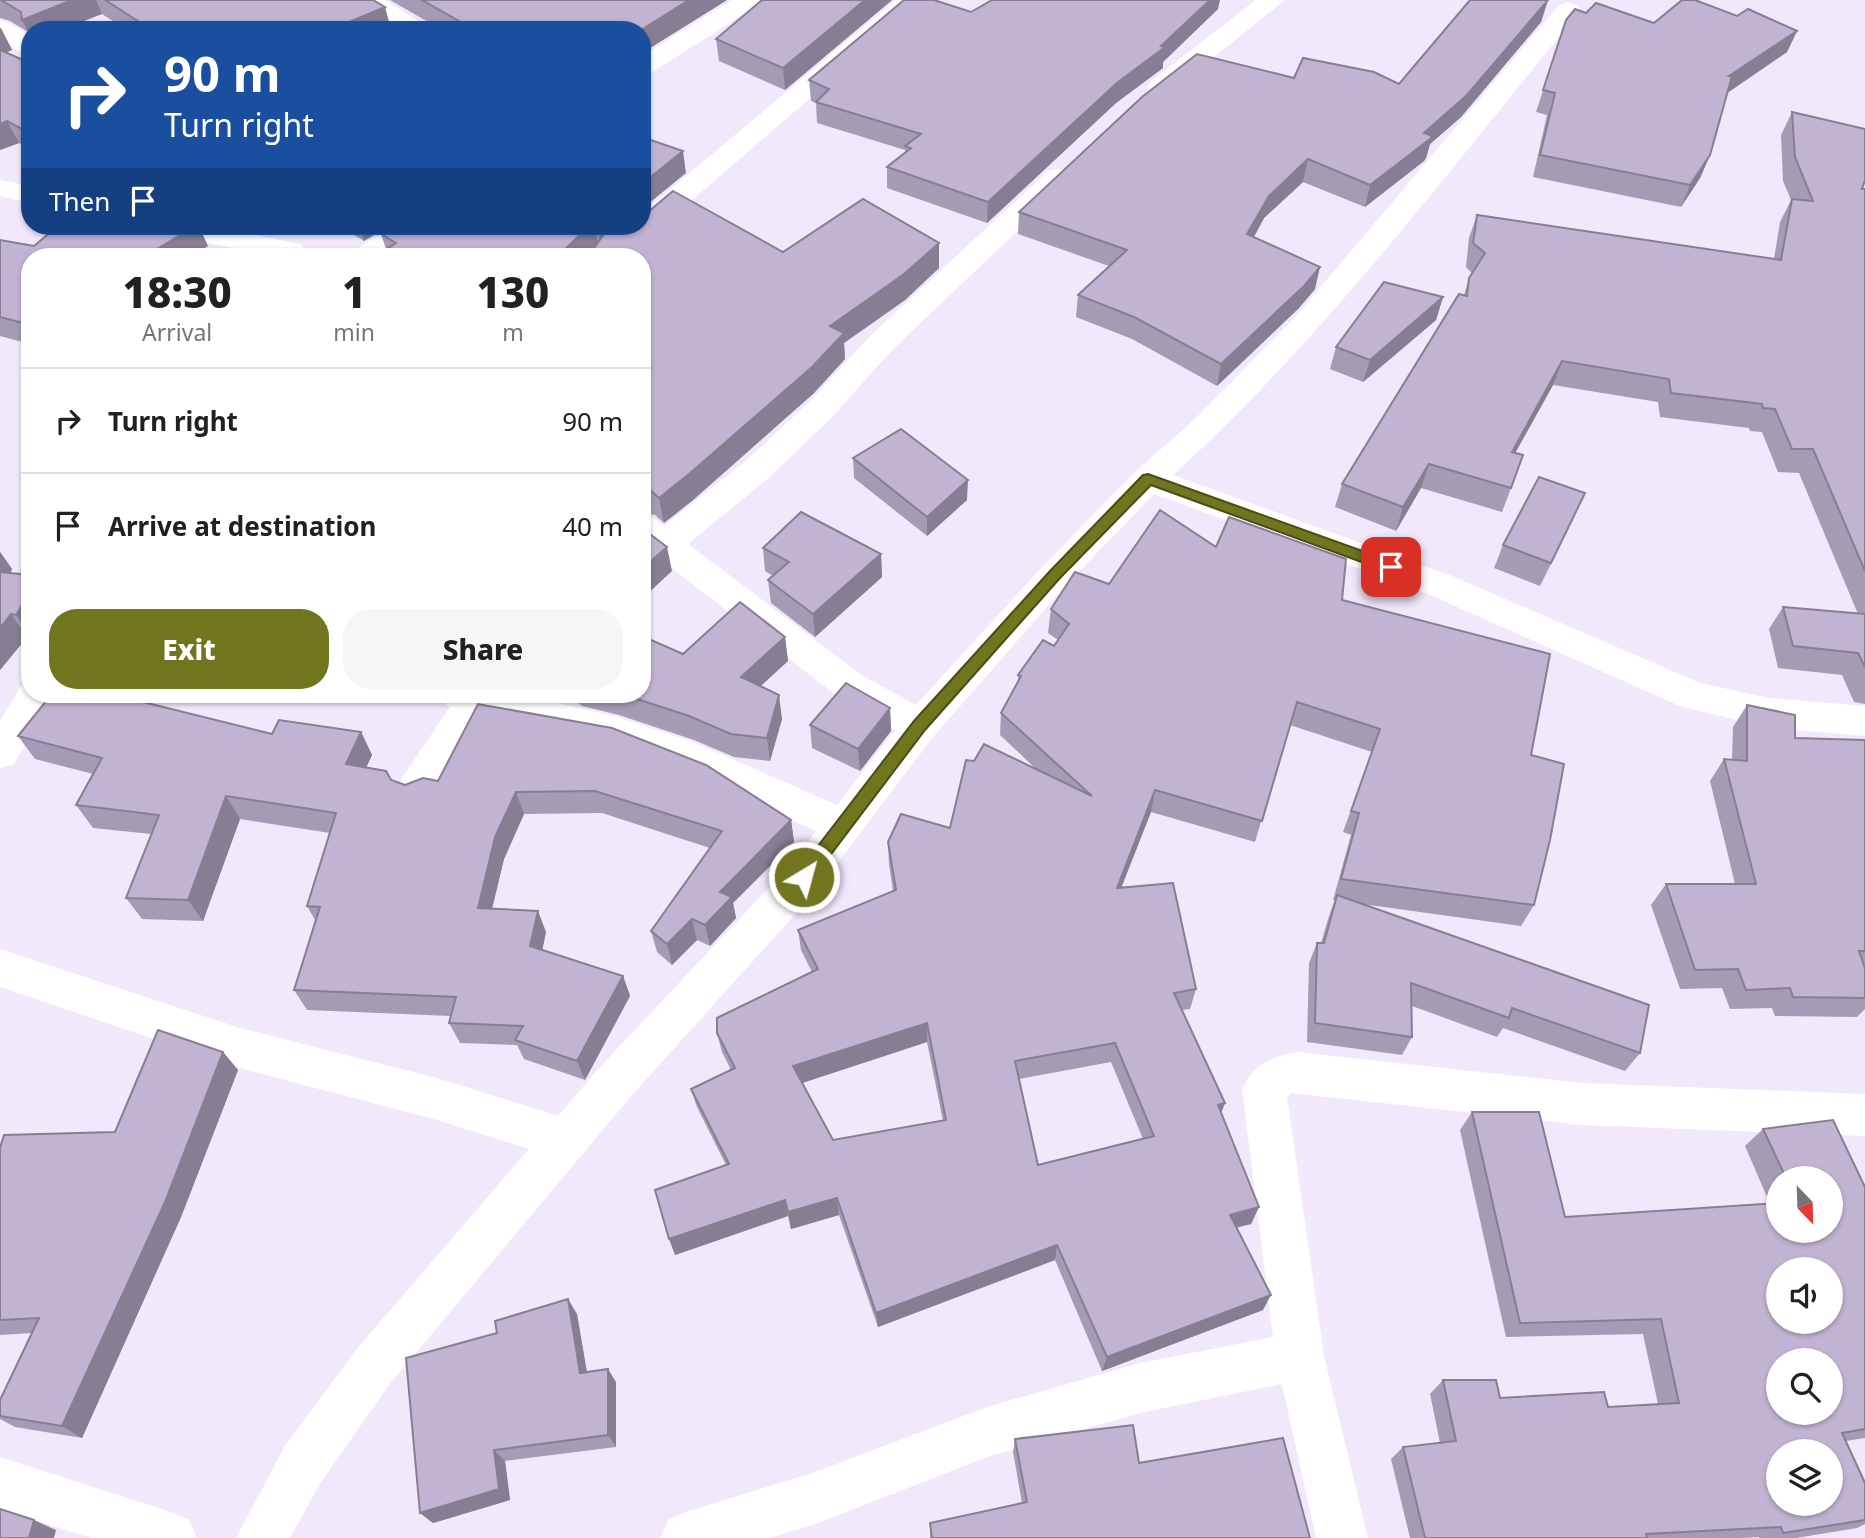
<!DOCTYPE html>
<html lang="en">
<head>
<meta charset="utf-8">
<style>
  :root { --surface:#fff; --page:#f6f6f6; --text:#202124; --muted:#757577; --line:#e0e0e0; --accent:#70751e }
  body { margin:0; font-family:"Noto Sans",sans-serif; background:var(--page); color:var(--text); height:100vh; display:flex; flex-direction:column; font-size:26px; white-space:nowrap }
  * { box-sizing:border-box; margin:0 }
  p { font-size:23px; color:var(--muted) }
  .icon { flex:none; width:38px; height:38px; fill:none; stroke:currentColor; stroke-width:2; stroke-linecap:round; stroke-linejoin:round }
  .map { position:relative; flex:1; overflow:hidden }
  .panel { position:absolute; left:21px; top:248px; width:630px; height:455px; display:flex; flex-direction:column; background:var(--surface); border-radius:28px; box-shadow:0 2px 5px #0004 }
  .panel>* { flex:none }
  .guide { position:absolute; left:21px; top:21px; width:630px; height:214px; border-radius:28px; box-shadow:0 2px 5px #0004; background:#1a4fa0; color:#fff; overflow:hidden }
  .needle { width:46px; rotate:157deg }
  .tools { position:absolute; left:1766px; top:1166px; display:grid; gap:14px }
  .tools a { display:grid; place-items:center; width:77px; height:77px; border-radius:50%; background:var(--surface); box-shadow:0 2px 5px #0004; font-size:35px }
  .pin { position:absolute; display:grid; place-items:center; width:60px; height:60px; color:#fff; margin:-30px; border-radius:14px; box-shadow:0 4px 10px #0006 }
  .me { position:absolute; width:77px; margin:-38px; rotate:37deg; stroke-linejoin:round; filter:drop-shadow(0 0 5px #0008) }
  .turn { display:flex; align-items:center; gap:24px; height:147px; padding:0 28px; font-size:32px }
  .turn .icon { width:91px; height:91px; stroke-width:2.5 }
  .turn b { display:block; font-size:49px; line-height:60px }
  .then { display:flex; align-items:center; height:66px; padding:0 28px; background:#0003; gap:14px; font-size:26px }
  .eta { display:flex; justify-content:space-evenly; align-items:center; height:119px; text-align:center }
  .eta b { font-size:42px; font-weight:800; line-height:49px }
  .button { display:flex; gap:14px; margin-top:auto; padding:14px 28px }
  .button a { flex:1; height:80px; border-radius:28px; background:var(--accent); color:#fff; font-size:28px; font-weight:800; line-height:80px; text-align:center }
  .button a+a { background:var(--page); color:var(--text) }
  ul { padding:0; list-style:none }
  li { display:flex; align-items:center; gap:21px; height:105px; padding:0 28px; border-top:2px solid var(--line) }
  li div { flex:1 }
  li b { display:block; font-size:26px }
  li em { font-style:normal }
  .map>svg:first-child { display:block }
  .lines { fill:none; stroke-linecap:round; stroke-linejoin:round }
  .minor { fill:#fff; fill-rule:evenodd }
  .wall { fill:#a69bb5; fill-rule:evenodd }
  .shaded-wall { fill:#877e93 }
  .building { fill:#c1b4d2; stroke:#877e93; stroke-width:2; fill-rule:evenodd }
  .route { fill:#70751e; stroke:#494c14; stroke-width:2 }
</style>
</head>
<body>
<div class="map">
<svg width="1865" height="1538" viewBox="0 0 1865 1538">
  <rect width="100%" height="100%" fill="#f1e8fc"/>
  <g class="lines">
    <g class="minor">
      <polygon points="355,0 385,0 424,25 428,30 397,30 359,5"/>
      <polygon points="732,0 762,0 758,5 651,73 642,75 642,56"/>
      <polygon points="896,0 924,0 626,257 593,257 627,226 642,226 642,213"/>
      <polygon points="1256,0 1285,0 1169,93 1160,95 1151,93 1147,87 1151,81"/>
      <path d="M1568,2l9,3 4,5 -4,5c-130,158 -253,323 -404,460l279,101 248,107 69,15 96,8v30l-96,-8 -89,-22 -252,-112 -274,-100 -87,90 -134,153 -115,152 -185,205 -244,291 -68,97 -31,56h-54l49,-92 70,-95 174,-202 -92,-29 -197,-52 -240,-81v-38l240,79 197,50 121,38 43,-50 189,-201 26,-34 -151,-67 -49,-17 -132,-32 -54,85 -14,5 -14,-5 -5,-11 5,-11 48,-71 -4,-2 -5,-10h80l97,22 75,25 144,63 58,-75 -58,-34 -195,-151v-30l12,3 10,8 83,-66 63,-59 60,-65 178,-165 10,-2 10,2 4,6 -4,6 -176,167 -60,67 -61,59 -83,68 175,132 53,29 127,-139 93,-95 59,-52 102,-104 262,-310z"/>
      <polygon points="0,20 9,23 30,36 30,56 21,53 0,39"/>
      <polygon points="0,180 30,186 30,203 0,196"/>
      <polygon points="151,226 210,226 300,244 305,250 300,256 281,257 165,235 155,232"/>
      <polygon points="392,226 426,226 422,232 383,257 348,257 353,251"/>
      <polygon points="30,682 30,695 54,695 14,764 0,768 0,720 22,685"/>
      <path d="M1298,1052l284,31 283,11v42l-283,-11 -291,-32 -4,4 37,259 44,182h-52l-34,-154 -142,29 -153,44 -169,66 -49,15h-109l8,-18 18,-8 132,-41 169,-64 153,-44 133,-26 -31,-248c11,-25 30,-33 56,-37z"/>
      <polygon points="0,1457 171,1512 189,1520 197,1538 91,1538 0,1509"/>
    </g>
  </g>
  <g class="wall">
    <polygon points="0,0 373,0 391,29 127,30 102,14 28,32 10,21 0,18"/>
    <polygon points="390,0 727,0 642,53 642,30 442,30"/>
    <polygon points="761,0 892,0 785,90 719,61 716,39"/>
    <polygon points="1548,0 1541,22 1461,117 1430,144 1426,158 1424,161 1365,207 1303,182 1264,218 1254,237 1315,289 1299,308 1217,386 1132,339 1076,317 1078,295 1109,266 1018,234 1019,212 1294,78 1399,84"/>
    <polygon points="1218,9 1163,62 1163,68 1116,103 987,223 887,188 887,167 905,153 905,150 817,123 816,103 811,101 809,80 971,12"/>
    <polygon points="1586,13 1654,23 1737,16 1797,31 1787,52 1727,93 1710,155 1700,178 1681,207 1533,177 1547,115 1536,112 1566,20"/>
    <polygon points="0,27 12,50 6,52 30,63 30,149 19,143 0,150"/>
    <polygon points="1792,112 1862,189 1865,189 1865,704 1854,702 1842,675 1778,668 1769,629 1783,607 1858,614 1799,473 1778,472 1762,432 1750,431 1749,428 1660,417 1658,402 1553,385 1515,453 1511,488 1502,512 1421,488 1396,531 1335,507 1342,484 1464,295 1469,278 1472,273 1466,267 1469,238 1477,215 1774,259 1780,222 1791,200 1783,181 1781,135"/>
    <polygon points="222,226 239,226 235,228"/>
    <polygon points="340,226 388,226 364,241"/>
    <polygon points="395,226 623,226 615,234 939,268 905,300 844,343 845,359 814,393 693,500 664,523 655,515 642,513 642,257 596,245 584,257 374,257 386,249 381,234"/>
    <polygon points="0,240 34,246 208,246 189,257 30,257 30,344 0,336"/>
    <polygon points="1443,297 1436,320 1363,382 1330,369 1336,347"/>
    <polygon points="853,458 967,500 927,536 854,478"/>
    <polygon points="1585,493 1540,586 1494,568 1503,545"/>
    <path d="M1216,547l126,53 189,155 3,150 -13,21 -159,-22 278,149 -15,18 -122,-43 -6,9 -85,-31v31l-10,18 -95,-13 2,-79 8,-20h4l8,-27 6,-16h-2l18,-65 -8,-3 29,-80 -82,-27 -35,117 -104,-30 -30,75 75,102 -6,20 -8,1 43,93 -4,9 38,95 -8,17 -15,3 27,83 -161,61 -47,-111 -177,67 -39,-112 -48,14 -3,-13 -113,39 51,-90 -29,-58 -6,-18 40,-19 -9,-18 -5,-19 95,-61 -11,-22 -3,-20 95,-39 -4,-27 -1,-22 62,-14 86,-59 -36,-34 1,-22 17,-32v-6l36,-29 4,-6 -10,-7 3,-24 58,-25zM927,1042l16,79 -110,19 -31,-57zM1111,1062l32,77 -105,26 -19,-86z"/>
    <polygon points="763,548 881,554 882,577 815,637 771,603 768,580 773,576 765,571"/>
    <polygon points="0,552 12,569 10,573 30,575 30,637 27,637 0,670"/>
    <polygon points="785,637 788,661 761,686 782,719 770,761 734,757 694,740 619,715 582,706 568,695 642,695 683,654"/>
    <polygon points="478,704 791,820 794,842 733,903 736,918 710,946 697,940 672,965 657,952 651,931 710,848 602,813 524,814 504,859 492,909 546,932 542,950 623,976 630,996 585,1080 524,1059 517,1045 460,1043 449,1023 451,1016 307,1010 294,990 315,920 307,906 330,833 240,819 203,921 142,919 126,898 151,834 93,828 76,805 93,774 35,759 18,736 361,732 372,755 366,768 391,780 405,785 438,781"/>
    <polygon points="1747,705 1795,738 1865,740 1865,1009 1857,1017 1775,1016 1772,1008 1730,1009 1722,988 1680,989 1651,905 1666,884 1735,884 1710,781 1724,759 1732,760 1733,727"/>
    <polygon points="890,708 891,731 860,771 812,748 810,725"/>
    <polygon points="223,1052 238,1070 181,1217 82,1438 15,1427 0,1419 0,1400 32,1333 0,1335 0,1148 115,1132"/>
    <path d="M1472,1112l93,105 205,-13 -25,-58 18,-17 102,58v251l-19,3 19,42v41l-8,4 -61,10h-37v-1l-17,1h-332l-19,-79 12,-12 37,-4 -10,-49 13,-14 57,18 108,9 50,-3 -15,-70 -137,3 -46,-207zM1778,1178h52l-52,52z"/>
    <polygon points="577,1314 587,1372 616,1382 616,1447 505,1461 510,1500 433,1523 420,1513"/>
    <polygon points="1015,1439 1139,1463 1310,1538 930,1538 930,1523 1022,1503 1013,1452"/>
  </g>
  <g class="shaded-wall">
    <polygon points="72,0 96,0 102,14 62,30 30,30 30,35 22,20"/>
    <polygon points="689,0 727,0 642,53 642,30 641,30"/>
    <polygon points="865,0 892,0 785,90 783,68"/>
    <polygon points="1210,0 1220,0 1218,9 1163,62 1163,68 1116,103 987,223 988,202 1118,82 1161,46"/>
    <polygon points="1548,0 1541,22 1461,117 1430,144 1426,158 1424,161 1365,207 1370,185 1424,133"/>
    <polygon points="385,7 391,29 389,30 330,30"/>
    <polygon points="0,28 1,28 12,50 0,55"/>
    <polygon points="1797,31 1787,52 1720,98 1729,76"/>
    <polygon points="7,121 19,143 0,150 0,124"/>
    <polygon points="683,151 686,173 642,209 642,184"/>
    <polygon points="1710,155 1700,178 1681,207 1690,185"/>
    <polygon points="1308,159 1303,182 1264,218 1243,257 1247,234 1269,196"/>
    <polygon points="195,226 199,226 208,246 189,257 144,257"/>
    <polygon points="359,226 388,226 364,241"/>
    <polygon points="589,226 595,226 598,243 584,257 557,257"/>
    <polygon points="597,226 623,226 601,246"/>
    <polygon points="939,243 939,268 905,300 844,343 845,359 814,393 693,500 664,523 659,498 830,326"/>
    <polygon points="1320,267 1315,289 1299,308 1217,386 1221,364"/>
    <polygon points="1443,297 1436,320 1363,382 1370,360"/>
    <polygon points="30,322 30,335 23,323"/>
    <polygon points="1562,361 1553,385 1503,475 1512,452"/>
    <polygon points="1429,464 1421,488 1396,531 1403,507"/>
    <polygon points="968,480 967,500 927,536 927,517"/>
    <polygon points="1585,493 1574,517 1540,586 1551,563"/>
    <polygon points="667,547 672,571 642,599 642,569"/>
    <polygon points="0,552 12,569 2,593 0,590"/>
    <polygon points="881,554 882,577 815,637 813,614"/>
    <polygon points="30,592 30,635 16,615"/>
    <polygon points="11,614 27,637 0,670 0,628"/>
    <polygon points="785,637 788,661 745,700 741,677"/>
    <polygon points="779,695 782,719 770,761 767,738"/>
    <polygon points="890,708 891,731 860,771 858,749"/>
    <polygon points="361,732 372,755 357,786 346,764"/>
    <polygon points="1155,790 1151,812 1113,909 1117,888"/>
    <polygon points="516,792 524,814 504,859 487,929 478,908 495,837"/>
    <polygon points="226,796 240,819 203,921 188,900"/>
    <polygon points="791,820 794,842 733,903 736,918 710,946 705,925 720,892"/>
    <polygon points="538,911 546,932 539,966 530,946"/>
    <polygon points="692,919 697,940 672,965 667,944"/>
    <polygon points="623,976 630,996 585,1080 577,1061"/>
    <polygon points="927,1023 927,1042 796,1085 793,1066"/>
    <polygon points="223,1052 238,1070 181,1217 82,1438 62,1426"/>
    <polygon points="1225,1103 1218,1121 1218,1105"/>
    <polygon points="837,1198 839,1215 791,1229 788,1212"/>
    <polygon points="785,1200 788,1216 675,1255 669,1239"/>
    <polygon points="1259,1207 1251,1224 1223,1231 1230,1215"/>
    <polygon points="1057,1245 1055,1260 878,1327 876,1313"/>
    <polygon points="1271,1295 1263,1310 1102,1371 1107,1357"/>
    <polygon points="568,1299 577,1314 589,1386 580,1373"/>
    <polygon points="608,1369 616,1382 616,1447 608,1435"/>
    <polygon points="494,1450 505,1461 510,1500 433,1523 420,1513"/>
    <polygon points="34,1520 56,1530 54,1538 29,1538"/>
  </g>
  <g class="building">
    <polygon points="1,0 72,0 22,20 21,12"/>
    <polygon points="105,0 373,0 385,7 330,30 152,30"/>
    <polygon points="422,0 689,0 641,30 475,30"/>
    <polygon points="762,0 865,0 783,68 716,39"/>
    <polygon points="904,0 934,0 971,12 992,0 1210,0 1161,46 1165,47 1118,82 988,202 887,167 911,148 905,146 921,134 816,102 829,89 809,80"/>
    <polygon points="1470,0 1548,0 1467,95 1424,133 1432,136 1430,139 1370,185 1308,159 1269,196 1247,234 1320,267 1304,286 1221,364 1134,317 1078,295 1127,250 1019,212 1142,97 1197,54 1294,78 1303,58 1374,72 1399,84"/>
    <polygon points="1682,0 1695,0 1737,16 1748,9 1797,31 1729,76 1732,76 1710,155 1690,185 1540,155 1555,93 1543,90 1566,20 1575,9 1586,13 1596,3 1654,23"/>
    <polygon points="0,50 30,63 30,133 7,121 0,124"/>
    <polygon points="1792,112 1865,129 1865,180 1862,189 1865,189 1865,571 1813,449 1792,449 1775,409 1763,408 1762,404 1671,393 1669,379 1562,361 1512,452 1523,455 1511,488 1429,464 1403,507 1342,484 1459,294 1467,296 1469,278 1485,253 1473,243 1477,215 1781,260 1792,199 1813,201 1795,157"/>
    <polygon points="642,137 683,151 642,184"/>
    <polygon points="673,191 783,252 863,199 939,243 904,274 830,326 844,333 812,367 689,474 659,498 650,490 642,488 642,257 588,257 604,234 623,233 632,226 642,226 642,217"/>
    <polygon points="58,226 195,226 144,257 30,257 30,322 23,323 0,317 0,240 34,246"/>
    <polygon points="395,226 589,226 557,257 374,257 396,243 381,234"/>
    <polygon points="1384,282 1443,297 1370,360 1336,347"/>
    <polygon points="901,429 968,480 927,517 853,458"/>
    <polygon points="1539,477 1585,493 1551,563 1503,545"/>
    <path d="M1160,510l56,37 13,-30 117,42 -4,41 208,54 -19,101 33,9 -14,76 -16,65 -193,-26 18,-66 -8,-2 29,-82 -83,-27 -35,119 -107,-31 -38,98 56,-5 23,106 -22,4 51,110 -7,2 41,102 -29,8 41,80 -164,62 -50,-112 -181,68 -39,-115 -49,14 -3,-12 -116,39 -14,-49 74,-26 -38,-75 44,-21 -18,-35v-15l101,-49 -20,-39 98,-40 -8,-48 13,-28 49,14 16,-68 8,1 10,-17 108,52 -91,-83 20,-37 -3,-1 25,-35 11,6 15,-22 -18,-15 24,-37 34,12zM927,1023l19,97 -113,20 -40,-74zM1115,1043l39,93 -116,29 -23,-104z"/>
    <polygon points="801,512 881,554 813,614 768,580 789,562 763,548"/>
    <polygon points="642,528 667,547 642,569"/>
    <polygon points="0,572 30,575 30,592 16,615 11,614 0,628"/>
    <polygon points="740,602 785,637 741,677 779,695 767,738 731,734 689,716 625,695 642,695 642,636 683,654"/>
    <polygon points="1783,607 1865,614 1865,667 1858,653 1793,646"/>
    <polygon points="846,683 890,708 858,749 810,725"/>
    <polygon points="51,695 115,695 272,734 279,720 361,732 346,764 386,771 391,780 405,785 423,778 438,781 478,704 612,728 706,765 791,820 720,892 732,897 705,925 692,919 667,944 651,931 722,831 595,791 516,792 495,837 478,908 538,911 530,946 623,976 577,1061 515,1040 523,1026 449,1023 456,997 294,990 320,907 307,906 336,813 226,796 188,900 126,898 159,815 76,805 102,758 18,736"/>
    <polygon points="1747,705 1795,715 1795,738 1865,740 1865,951 1859,951 1865,968 1865,998 1793,997 1790,988 1746,990 1738,969 1695,970 1666,884 1756,884 1724,759 1747,761"/>
    <polygon points="1337,895 1649,1005 1640,1053 1512,1008 1509,1018 1411,983 1412,1037 1315,1023 1317,943 1324,943"/>
    <polygon points="158,1030 223,1052 165,1202 62,1426 0,1416 0,1400 39,1318 0,1320 0,1148 4,1135 115,1132"/>
    <path d="M1472,1112h67l26,105 213,-14v27h52v-52h-44l-23,-49 70,-9 32,67v242l-23,4 23,50v37l-82,13 -2,-6 -135,7 1,4h-222l-22,-91 53,-6 -13,-61h53l4,18 104,-6 4,15 71,-4 -18,-84 -141,4zM1778,1269h52v52h-52zM1778,1360h52v52h-52zM1778,1451h52v52h-52z"/>
    <polygon points="568,1299 580,1373 608,1369 608,1435 494,1450 499,1489 420,1513 406,1358 497,1333 495,1321"/>
    <polygon points="1133,1425 1139,1463 1283,1438 1310,1538 932,1538 930,1523 1027,1502 1015,1439"/>
    <polygon points="0,1509 34,1520 29,1538 0,1538"/>
  </g>
  <polygon class="route" points="1148,474 1396,563 1398,567 1391,572 1386,571 1151,485 1060,578 925,730 810,882 798,882 796,877 798,872 914,721 1050,571 1143,475"/>
</svg>
<div class="tools">
<a><svg class="needle" viewBox="-14 -14 28 28"><path d="M0-13l5 13h-10z" fill="#e53935"/><path d="M0 13l5-13h-10z" fill="#757577"/></svg></a>
<a><svg class="icon" aria-label="sound" viewBox="0 0 24 24"><path d="M4 9h4l5-4v14l-5-4H4zM17 9q2 3 0 6"/></svg></a>
<a><svg class="icon" aria-label="search" viewBox="0 0 24 24"><circle cx="10" cy="10" r="6"/><path d="M15 15l6 6"/></svg></a>
<a><svg class="icon" aria-label="layers" viewBox="0 0 24 24"><path d="M12 4l9 5-9 5-9-5zM3 14l9 5 9-5"/></svg></a>
</div>
<div class="pin" style="left:1391px;top:567px;background:#d93025"><svg class="icon" aria-label="arrive" viewBox="0 0 24 24"><path d="M6 21V4h12l-3 4 3 4H6"/></svg></div>
<svg class="me" style="left:804px;top:877px" viewBox="-20 -20 40 40"><circle r="17" fill="#70751e" stroke="#fff" stroke-width="3"/><path d="M0-11L8 9 0 5-8 9z" fill="#fff"/></svg>
<div class="guide">
<div class="turn"><svg class="icon" aria-label="right" viewBox="0 0 24 24"><path d="M7 20v-9h11M14 6l5 5-5 5"/></svg><div><b>90 m</b>Turn right</div></div>
<div class="then">Then<svg class="icon" aria-label="arrive" viewBox="0 0 24 24"><path d="M6 21V4h12l-3 4 3 4H6"/></svg></div>
</div>
<section class="panel">
<div class="eta">
<div><b>18:30</b><p>Arrival</p></div>
<div><b>1</b><p>min</p></div>
<div><b>130</b><p>m</p></div>
</div>
<ul>
<li><svg class="icon" aria-label="right" viewBox="0 0 24 24"><path d="M7 20v-9h11M14 6l5 5-5 5"/></svg><div><b>Turn right</b></div><em>90 m</em></li>
<li><svg class="icon" aria-label="arrive" viewBox="0 0 24 24"><path d="M6 21V4h12l-3 4 3 4H6"/></svg><div><b>Arrive at destination</b></div><em>40 m</em></li>
</ul>
<div class="button"><a>Exit</a><a>Share</a></div>
</section>
</div>
</body>
</html>
